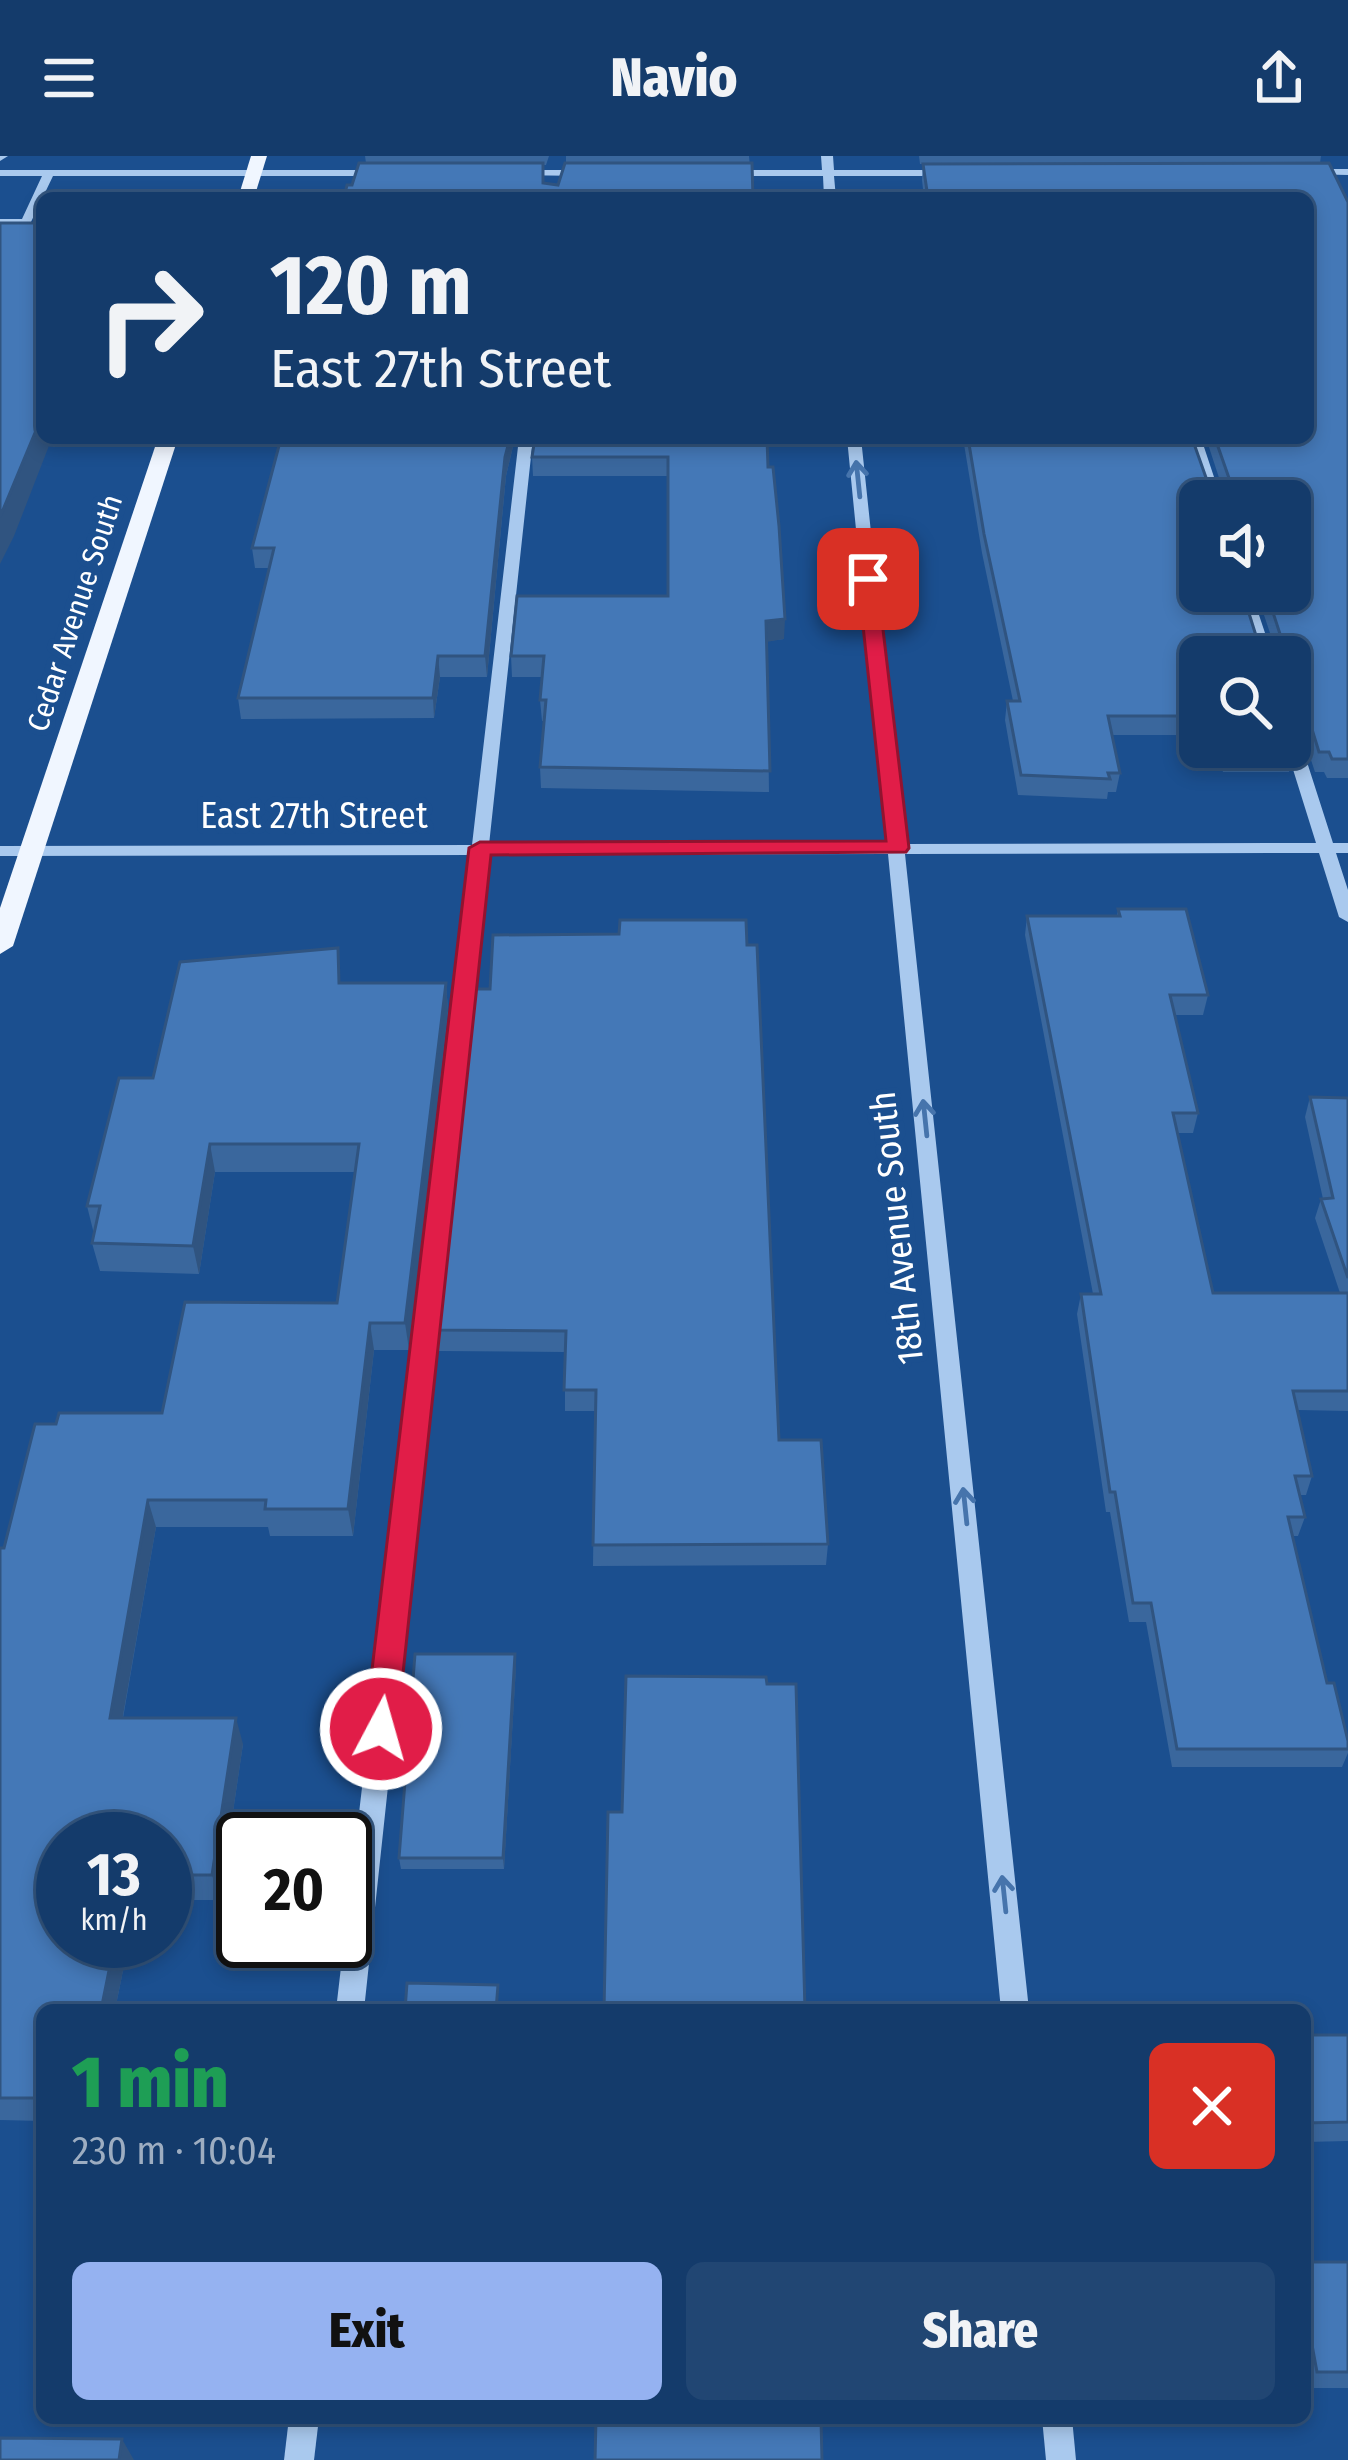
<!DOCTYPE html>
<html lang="en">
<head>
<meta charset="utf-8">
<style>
  :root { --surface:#143b6b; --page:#214673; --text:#f1f3f6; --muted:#9dadc1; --line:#33557e; --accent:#95b2f1 }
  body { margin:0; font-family:"Fira Sans Condensed",sans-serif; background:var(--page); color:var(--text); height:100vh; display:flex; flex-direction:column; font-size:45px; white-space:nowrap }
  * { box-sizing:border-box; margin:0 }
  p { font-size:39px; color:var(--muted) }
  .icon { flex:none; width:66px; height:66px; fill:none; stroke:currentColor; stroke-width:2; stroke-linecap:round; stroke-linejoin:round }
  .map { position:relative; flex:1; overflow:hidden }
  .panel { position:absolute; left:36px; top:1848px; width:1275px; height:420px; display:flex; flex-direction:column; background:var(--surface); border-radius:18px; box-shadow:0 6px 18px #0003,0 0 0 3px var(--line) }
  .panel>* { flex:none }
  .top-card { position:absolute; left:36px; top:36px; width:1278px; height:252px; border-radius:18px; box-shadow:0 6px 18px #0003,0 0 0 3px var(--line); background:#143b6b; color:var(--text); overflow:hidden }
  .tools { position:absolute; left:1179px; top:324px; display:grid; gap:24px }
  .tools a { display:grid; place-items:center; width:132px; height:132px; border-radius:18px; background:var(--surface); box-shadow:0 6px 18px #0003,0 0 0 3px var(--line); font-size:60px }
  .speed { position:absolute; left:36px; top:1656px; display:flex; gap:24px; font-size:60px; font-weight:700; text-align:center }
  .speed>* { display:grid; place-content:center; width:156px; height:156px; border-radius:50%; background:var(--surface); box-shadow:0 6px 18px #0003,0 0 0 3px var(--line); line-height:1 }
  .speed small { font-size:30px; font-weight:400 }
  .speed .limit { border:6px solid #111; border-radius:18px; background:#fff; color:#111 }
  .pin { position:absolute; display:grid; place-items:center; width:102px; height:102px; color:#fff; margin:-51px; border-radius:24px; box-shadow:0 6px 18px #0006 }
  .me { position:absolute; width:132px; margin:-66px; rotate:6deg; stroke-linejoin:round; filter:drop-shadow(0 0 9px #0008) }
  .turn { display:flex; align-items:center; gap:42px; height:252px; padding:0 36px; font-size:54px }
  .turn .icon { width:156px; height:156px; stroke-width:2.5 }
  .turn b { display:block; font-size:84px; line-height:102px }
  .round { display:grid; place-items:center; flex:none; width:126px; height:126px; border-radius:18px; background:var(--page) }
  .overview { display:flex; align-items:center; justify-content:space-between; height:204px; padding:0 36px }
  h1 { font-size:72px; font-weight:800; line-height:90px; color:#1e9e55 }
  .action { display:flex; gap:24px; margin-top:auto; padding:24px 36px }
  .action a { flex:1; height:138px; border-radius:18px; background:var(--accent); color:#111; font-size:48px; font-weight:800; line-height:138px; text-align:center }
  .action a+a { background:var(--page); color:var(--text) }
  header { display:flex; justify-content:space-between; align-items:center; height:156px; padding:0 36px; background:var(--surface); font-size:54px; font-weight:800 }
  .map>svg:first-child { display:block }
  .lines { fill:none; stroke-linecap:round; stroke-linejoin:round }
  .minor { fill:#a9c9ee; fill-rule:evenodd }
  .major { fill:#f0f6ff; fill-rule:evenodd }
  .wall { fill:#3a679d; fill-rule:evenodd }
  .shaded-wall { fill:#305480 }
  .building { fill:#4478b7; stroke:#305480; stroke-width:3; fill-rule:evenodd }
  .oneway { stroke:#4674ac }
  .route { fill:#e11d48; stroke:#92132f; stroke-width:3 }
  .labels { text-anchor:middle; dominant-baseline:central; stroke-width:12; stroke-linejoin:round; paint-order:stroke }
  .far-street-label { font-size:30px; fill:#fff; stroke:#1b4f8f }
  .street-label { font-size:36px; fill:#fff; stroke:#1b4f8f }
</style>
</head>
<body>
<header><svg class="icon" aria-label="menu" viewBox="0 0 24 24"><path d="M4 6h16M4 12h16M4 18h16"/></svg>Navio<svg class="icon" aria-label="share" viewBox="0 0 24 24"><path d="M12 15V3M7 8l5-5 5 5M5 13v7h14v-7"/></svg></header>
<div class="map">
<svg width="1348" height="2304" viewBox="0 0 1348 2304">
  <rect width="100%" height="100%" fill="#1b4f8f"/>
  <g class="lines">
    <g class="minor">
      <polygon points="0,0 8,0 0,5"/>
      <polygon points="821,0 833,0 834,14 951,14 957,17 951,20 834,20 836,42 824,42 823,20 725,20 719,17 725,14 822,14"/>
      <polygon points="1307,13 1348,13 1348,19 1303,18 1303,14"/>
      <polygon points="0,14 381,14 387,17 381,20 53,20 30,68 0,69 0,63 22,63 42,20 0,20"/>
      <polygon points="515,14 585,14 591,17 585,20 511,19 509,17"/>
      <polygon points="519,282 533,282 489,689 887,688 847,282 861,282 904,688 1316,687 1286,591 1290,591 1290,573 1298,578 1333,687 1348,687 1348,697 1336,697 1348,734 1348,766 1339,761 1319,697 905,698 1029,1854 1001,1854 888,698 488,699 364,1854 336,1854 471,699 0,700 0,690 472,689"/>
      <polygon points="1187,282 1201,282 1222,345 1208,345"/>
      <polygon points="1237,435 1251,435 1273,501 1257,501"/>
      <polygon points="289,2262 319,2262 314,2304 284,2304"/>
      <polygon points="1042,2262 1072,2262 1076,2304 1046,2304"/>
    </g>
    <g class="major">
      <polygon points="251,0 267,0 254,42 238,42"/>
      <polygon points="158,282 178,282 13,790 0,798 0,752"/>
    </g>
  </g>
  <g class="wall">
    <polygon points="365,0 549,0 546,9 543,9 544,27 558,29 566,7 566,0 749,0 753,42 352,29 366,7"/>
    <path d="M919,0h402l-1,7 28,39v576h-21l-3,-6h-9l-13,-39 -12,-8v-68h-90v78h-88l8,38 -4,19h-8l-1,7 -89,-4 -13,-75 2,-19h6l-31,-148 -19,-115h229l17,48 13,1 -16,-49h102v-240h-384l-2,-18 1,-16h-3zM1200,345l90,90h-34l17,51h-15z"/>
    <polygon points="281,282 515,282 506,320 487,521 440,521 434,562 241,563 238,542 269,412 255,412 252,392"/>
    <polygon points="535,282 768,311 784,483 767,485 769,636 541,632 540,611 544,565 542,565 540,544 542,521 512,521 511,500 668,440 668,320 533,320 532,301"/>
    <polygon points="1216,591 1290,591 1293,596 1289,616 1223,616"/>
    <polygon points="1118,753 1208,839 1203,859 1175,859 1198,957 1193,977 1177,977 1213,1137 1340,1137 1315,1062 1321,1043 1323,1043 1305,961 1310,941 1348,942 1348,1255 1298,1254 1312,1320 1306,1339 1300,1339 1305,1361 1298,1380 1292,1380 1327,1527 1348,1585 1348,1597 1342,1611 1172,1611 1146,1466 1129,1466 1110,1356 1106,1356 1077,1158 1081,1138 1093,1138 1025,779 1027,760 1117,760"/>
    <polygon points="342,827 446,827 448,855 409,1194 374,1194 353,1380 270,1380 268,1371 156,1371 123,1562 243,1588 220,1744 165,1744 165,1683 63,1785 129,1785 115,1854 42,1854 42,1965 0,1964 0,1392 4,1392 56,1268 162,1257 337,1147 356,1016 215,1016 199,1118 100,1115 92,1087 94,1078 87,1050 153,922"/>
    <polygon points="474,833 779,1284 828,1388 826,1409 593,1410 595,1255 565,1255 565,1196 439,1195 437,1174"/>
    <polygon points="515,1498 516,1510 504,1713 401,1713 399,1702"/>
    <polygon points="1305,1879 1348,1879 1348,1985 1305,1986"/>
    <polygon points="1305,2106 1348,2106 1348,2232 1307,2232 1305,2219"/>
  </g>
  <g class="shaded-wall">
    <polygon points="42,260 42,282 52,282 14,380 0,408 0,361"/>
    <polygon points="510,282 515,282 506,320 487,521 485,500 505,301"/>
    <polygon points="785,463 784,483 766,486 766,465"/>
    <polygon points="438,500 440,521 434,562 433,542"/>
    <polygon points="446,827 448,855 409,1194 405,1167"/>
    <polygon points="210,988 215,1016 199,1118 193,1090"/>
    <polygon points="370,1167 374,1194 353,1380 348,1353"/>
    <polygon points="148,1344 156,1371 118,1588 110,1562"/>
    <polygon points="515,1498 516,1510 504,1713 503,1702"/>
    <polygon points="236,1562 243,1588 220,1744 212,1719"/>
    <polygon points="115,1785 129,1785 115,1854 101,1854"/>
    <polygon points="122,2283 134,2304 119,2304"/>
  </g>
  <g class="building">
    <polygon points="359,7 543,7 543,27 558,29 565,7 752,7 753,42 344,42 347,29 352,29"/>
    <path d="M1329,7l19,39v557h-16l-3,-7h-10l-12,-39 -13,-8 -4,12v-60h-90v59h-92l12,57h-12l2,6 -89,-4 -14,-74h13l-36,-167 -16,-96h224l17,48 16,1 5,-6 -15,-43h93v-240h-380l-5,-34zM1200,345h90v90h-24l15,46 -4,6 -19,-1 -16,-51h-42z"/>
    <polygon points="0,67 42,67 42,260 0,361"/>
    <polygon points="281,282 510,282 505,301 485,500 438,500 433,542 238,542 274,392 252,392"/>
    <polygon points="535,282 767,282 768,311 773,311 779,370 785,463 766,465 770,615 540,611 546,544 540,544 544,500 511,500 517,440 668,440 668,301 532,301"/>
    <polygon points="1290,585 1293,596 1227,596 1226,591 1290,591"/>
    <polygon points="1118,753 1186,753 1208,839 1170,839 1198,957 1173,957 1213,1137 1348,1137 1348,1235 1293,1235 1312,1320 1295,1320 1305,1361 1288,1361 1327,1527 1334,1527 1348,1585 1348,1593 1177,1593 1151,1447 1133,1447 1115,1336 1110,1336 1081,1138 1101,1138 1027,760 1120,760"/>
    <polygon points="620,764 746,764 747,789 757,789 779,1284 821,1284 828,1388 593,1389 596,1234 564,1234 566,1175 437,1174 474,833 490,833 493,779 619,778"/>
    <polygon points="338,792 339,827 446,827 405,1167 370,1167 348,1353 265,1353 266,1344 148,1344 110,1562 236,1562 212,1719 165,1719 165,1683 63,1683 63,1785 115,1785 101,1854 42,1854 42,1942 0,1942 0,1392 4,1392 35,1268 56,1268 59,1257 162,1257 185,1146 337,1147 359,988 210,988 193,1090 92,1087 100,1050 87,1050 119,922 153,922 180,806"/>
    <polygon points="1310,941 1348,942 1348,1122 1321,1043 1333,1042"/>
    <polygon points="415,1498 515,1498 503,1702 399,1702"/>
    <polygon points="626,1520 766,1521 767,1528 796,1528 805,1854 604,1854 608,1656 622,1656"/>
    <polygon points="407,1827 498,1829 496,1854 405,1854"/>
    <polygon points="1305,1879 1348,1879 1348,1966 1305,1967"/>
    <polygon points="1305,2106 1348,2106 1348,2216 1317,2216 1308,2167 1305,2167"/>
    <polygon points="596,2262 821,2262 822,2304 595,2304"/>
    <polygon points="0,2282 122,2283 119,2304 0,2304"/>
  </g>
  <defs><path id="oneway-shaft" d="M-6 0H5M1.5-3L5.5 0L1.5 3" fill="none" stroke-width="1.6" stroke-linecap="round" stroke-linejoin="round" transform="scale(3)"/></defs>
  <g class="oneway">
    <use href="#oneway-shaft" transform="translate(858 323) rotate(-96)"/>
    <use href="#oneway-shaft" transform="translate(925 962) rotate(-96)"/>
    <use href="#oneway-shaft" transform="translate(965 1350) rotate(-96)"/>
    <use href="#oneway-shaft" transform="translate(1004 1738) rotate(-96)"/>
  </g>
  <polygon class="route" points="868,417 877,423 909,692 906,696 491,699 397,1573 392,1583 381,1587 370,1583 365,1573 469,692 480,686 886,685 858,423"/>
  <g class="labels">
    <g class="far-street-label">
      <text transform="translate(75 457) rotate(-72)">Cedar Avenue South</text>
    </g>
    <g class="street-label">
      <text x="314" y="660">East 27th Street</text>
      <text transform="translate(897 1072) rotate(-96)">18th Avenue South</text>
    </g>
  </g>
</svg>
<div class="tools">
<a><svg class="icon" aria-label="sound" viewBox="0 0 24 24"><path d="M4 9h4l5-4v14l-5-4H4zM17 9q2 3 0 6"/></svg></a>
<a><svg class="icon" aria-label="search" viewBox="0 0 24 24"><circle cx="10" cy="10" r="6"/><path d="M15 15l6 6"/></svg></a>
</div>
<div class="speed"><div>13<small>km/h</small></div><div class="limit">20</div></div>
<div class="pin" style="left:868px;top:423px;background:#d93025"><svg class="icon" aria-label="arrive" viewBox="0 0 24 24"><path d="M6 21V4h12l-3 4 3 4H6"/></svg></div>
<svg class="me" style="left:381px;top:1573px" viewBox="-20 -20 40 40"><circle r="17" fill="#e11d48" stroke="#fff" stroke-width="3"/><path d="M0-11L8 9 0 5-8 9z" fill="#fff"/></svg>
<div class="top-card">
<div class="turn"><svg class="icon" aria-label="right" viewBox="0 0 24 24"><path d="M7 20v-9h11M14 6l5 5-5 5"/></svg><div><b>120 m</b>East 27th Street</div></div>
</div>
<section class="panel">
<div class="overview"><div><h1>1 min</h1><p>230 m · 10:04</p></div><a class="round" style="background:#d93025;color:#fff"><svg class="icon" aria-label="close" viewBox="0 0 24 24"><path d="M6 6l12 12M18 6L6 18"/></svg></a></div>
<div class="action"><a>Exit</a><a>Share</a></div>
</section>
</div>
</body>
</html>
